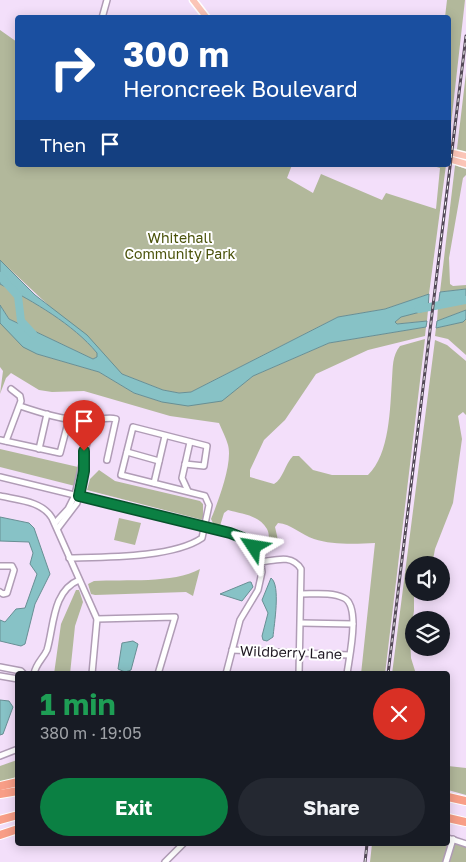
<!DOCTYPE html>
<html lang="en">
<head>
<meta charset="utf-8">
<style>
  :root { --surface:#171b24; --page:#242831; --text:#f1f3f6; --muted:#9ea1a6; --accent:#0b8043 }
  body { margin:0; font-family:"Golos Text",sans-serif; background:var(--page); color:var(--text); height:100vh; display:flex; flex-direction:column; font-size:19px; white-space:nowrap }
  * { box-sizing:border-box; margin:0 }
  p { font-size:16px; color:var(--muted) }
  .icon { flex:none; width:28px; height:28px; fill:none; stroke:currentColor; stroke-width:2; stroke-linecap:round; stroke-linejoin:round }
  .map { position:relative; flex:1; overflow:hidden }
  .details { position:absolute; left:15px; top:671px; width:435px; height:175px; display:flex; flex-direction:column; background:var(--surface); border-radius:5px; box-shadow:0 2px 12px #0003 }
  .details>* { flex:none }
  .guide { position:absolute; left:15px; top:15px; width:436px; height:152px; border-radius:5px; box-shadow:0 2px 12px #0003; background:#1a4fa0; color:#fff; overflow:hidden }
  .fabs { position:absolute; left:405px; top:556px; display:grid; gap:10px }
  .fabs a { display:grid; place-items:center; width:45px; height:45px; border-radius:50%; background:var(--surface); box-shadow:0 2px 12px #0003; font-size:25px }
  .pin { position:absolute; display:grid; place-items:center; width:42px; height:42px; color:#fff; margin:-51px -21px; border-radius:50% 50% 50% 0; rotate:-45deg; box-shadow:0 0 5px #0007 }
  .pin .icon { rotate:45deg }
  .me { position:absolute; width:55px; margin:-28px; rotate:303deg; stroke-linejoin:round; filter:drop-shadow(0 0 4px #0008) }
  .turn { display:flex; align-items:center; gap:18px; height:105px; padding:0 25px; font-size:22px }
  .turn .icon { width:65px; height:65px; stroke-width:2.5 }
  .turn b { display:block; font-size:35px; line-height:42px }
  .then { display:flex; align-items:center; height:48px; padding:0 25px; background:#0003; gap:10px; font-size:19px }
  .round { display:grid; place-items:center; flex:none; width:52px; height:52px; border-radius:26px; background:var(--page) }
  .overview { display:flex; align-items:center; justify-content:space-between; height:85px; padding:0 25px }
  h1 { font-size:30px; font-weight:700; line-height:38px; color:#1e9e55 }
  .button { display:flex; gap:10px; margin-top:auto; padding:10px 25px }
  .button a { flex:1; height:58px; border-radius:30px; background:var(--accent); color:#fff; font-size:20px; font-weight:700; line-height:58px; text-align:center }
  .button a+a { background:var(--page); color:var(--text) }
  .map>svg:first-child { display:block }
  .green { fill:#b2b89b }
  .water { fill:#87c2c6; stroke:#688f94 }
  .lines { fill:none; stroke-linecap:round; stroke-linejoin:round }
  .river { stroke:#87c2c6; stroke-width:8 }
  .minor-casing { stroke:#b09cb6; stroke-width:8 }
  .major-casing { stroke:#fff; stroke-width:9 }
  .highway-casing { stroke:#fff; stroke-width:10 }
  .minor { stroke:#fff; stroke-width:5 }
  .major { stroke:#fbc5b7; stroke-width:6 }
  .highway { stroke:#f89e87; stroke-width:8 }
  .rail-casing { stroke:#544a58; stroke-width:3 }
  .rail { stroke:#fff; stroke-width:1; stroke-dasharray:4; stroke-linecap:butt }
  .route-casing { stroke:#07532c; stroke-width:12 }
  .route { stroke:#0b8043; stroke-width:9 }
  .labels { text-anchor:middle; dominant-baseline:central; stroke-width:4; stroke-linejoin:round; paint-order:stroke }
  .park-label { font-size:14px; fill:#4a520a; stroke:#fff }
  .street-label { font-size:14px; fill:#1e1721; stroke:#fff }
</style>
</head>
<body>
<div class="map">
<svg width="466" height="862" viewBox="0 0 466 862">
  <rect width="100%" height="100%" fill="#f3dffa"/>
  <g class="green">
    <polygon points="447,0 465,0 449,142 449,18 445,17"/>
    <polygon points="0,30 17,42 18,165 292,165 287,178 313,193 321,174 382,200 386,193 436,209 440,168 430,165 446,165 429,294 385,309 338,317 191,392 179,393 163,390 122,374 0,260"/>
    <polygon points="466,73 466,152 460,151 458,166 466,169 466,175 463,178 449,258 450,284 453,286 466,285 466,289 440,292"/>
    <path d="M0,284c34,18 73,40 97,69v4l-4,2 -84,-40 -9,-14z"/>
    <polygon points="458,302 466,303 466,310 437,321 438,307"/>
    <polygon points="428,310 427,321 396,324 395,322 400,317"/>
    <polygon points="466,319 466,355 448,339 435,336 436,328 462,322"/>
    <path d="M0,323l37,31 62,18 35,21 28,9 59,-1 32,-25 76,-33 97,-16 -1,9 -57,14 -52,24 -31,46 -21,20 -14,30v7l24,7c9,-5 11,-20 19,-28h6l14,14 19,5h36c22,-21 22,-67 24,-96 1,-12 0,-23 8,-33l25,-7 -40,335h-24l14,-131c-19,1 -43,2 -61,-4 -12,-4 -23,-15 -36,-16l-3,4 3,13 -1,7h-4c-7,-8 -2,-10 -6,-18 -8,-14 -25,-15 -39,-19l-4,3 -4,13 -7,-3 -2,-4c7,-17 22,-56 17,-74 -2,-7 -6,-15 -9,-22l-49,-7 -86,-25 -32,1 -13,-2 -28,-17 -5,5 -6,16 3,-23 -3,-4z"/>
    <polygon points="435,340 447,345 466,361 466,415 463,412 458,416 462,439 453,503 435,549 432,565 414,565 414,611 410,636 411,658 416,674 392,674"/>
    <polygon points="0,449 78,467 75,486 0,467"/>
    <polygon points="99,470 115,481 200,501 203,504 203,520 87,490 90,479"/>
    <polygon points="119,518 141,523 135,545 114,540"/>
    <path d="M200,569l-7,27 -7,-4 -91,3 -4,-1 -3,-10 6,-3c31,-2 79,3 106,-12z"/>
    <polygon points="76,590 79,590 83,602 75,626 70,674 54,674 61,624"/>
    <polygon points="17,760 17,778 0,782 0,766"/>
    <polygon points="448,766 466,768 466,795 448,790"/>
    <polygon points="448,841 466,847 466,862 370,862 372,844 448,844"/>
  </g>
  <g class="water">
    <path d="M0,260l35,35 52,40 35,39 41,16 16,3 12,-1 147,-75 47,-8 44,-15 -1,16 -27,7 -6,5 2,2 30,-3 -1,6 -97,16 -76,33 -31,25 -34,5 -26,-4 -28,-9 -35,-21 -62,-18 -14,-7 -23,-24v-18l9,14 84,40 4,-2v-4c-24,-29 -63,-51 -97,-69z"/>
    <polygon points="466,289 466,303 438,307 440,292"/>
    <polygon points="466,310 466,319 463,322 436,328 437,321"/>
    <polygon points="0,517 29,523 34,528 50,574 35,604 25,644 21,646 0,641 0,620 5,622 16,609 25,608 37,574 30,564 33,553 29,542 0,541"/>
    <path d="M271,578c10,7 3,47 2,59l-6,4 -4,-1 -1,-4 6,-23 -6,-13z"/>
    <polygon points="249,582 251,582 253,587 242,601 220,594"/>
    <polygon points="133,641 138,644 131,670 125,672 118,669 122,643"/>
    <polygon points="0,700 9,701 13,707 3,734 0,735"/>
  </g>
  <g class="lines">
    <g class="river">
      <polyline points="0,276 18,296 21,321 33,334"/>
      <polyline points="419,309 466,300"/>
    </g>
    <defs>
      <g id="minor">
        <polyline points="102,18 107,0"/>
        <path d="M20,406c21,7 43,14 65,15 11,1 20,-5 31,-2l-9,41"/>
        <polyline points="0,440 60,453 69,419"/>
        <polyline points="6,441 21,401 20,396 11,389"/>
        <polyline points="39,449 47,414"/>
        <polyline points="127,452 159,461"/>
        <polyline points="0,477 231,533 243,538 254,547 260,558 262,572 258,590 240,620 226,674"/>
        <polyline points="154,483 165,436"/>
        <polyline points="188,491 182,478 190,442"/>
        <path d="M0,496c18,4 42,5 52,22l45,101 -5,55"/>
        <polyline points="55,523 68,509 75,495 92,421"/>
        <polyline points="58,528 77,503 84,471 85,454"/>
        <path d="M69,558c35,-1 104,0 133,-20l7,-33 -4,-9 -84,-21 12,-48 74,19 -3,20 -19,-2"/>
        <path d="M261,562c15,-2 31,-8 40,7l-2,105"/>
        <polyline points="0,566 12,566 14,570 7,593 3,594 0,592"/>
        <path d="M301,594c14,0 31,-2 43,4 17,8 5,60 3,76"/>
        <polyline points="97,619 175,617 158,674"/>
        <polyline points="301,623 353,624"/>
        <polyline points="232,650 349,655"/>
        <polyline points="0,667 21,671 24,674"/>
        <path d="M34,674c2,-11 9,-15 13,-24 7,-23 5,-59 32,-70"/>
        <polyline points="0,676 18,679"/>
        <polyline points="0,756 18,749"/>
        <polyline points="448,838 466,844"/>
        <polyline points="165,862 183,844"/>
        <polyline points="446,862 453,839"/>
      </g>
      <g id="major">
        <polyline points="193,0 207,18"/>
        <polyline points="449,152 466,156"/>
        <polyline points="449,159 466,164"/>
      </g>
      <g id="highway">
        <polyline points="0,786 18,782"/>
        <polyline points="0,794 18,791"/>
        <polyline points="448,797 466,801"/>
        <polyline points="448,818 466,822"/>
        <polyline points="0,820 18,815"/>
        <polyline points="0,835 18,829"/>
      </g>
    </defs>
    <use href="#minor" class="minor-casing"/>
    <use href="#major" class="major-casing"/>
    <use href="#highway" class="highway-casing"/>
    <use href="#minor" class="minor"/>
    <use href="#major" class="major"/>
    <use href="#highway" class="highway"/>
    <defs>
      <g id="rail">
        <polyline points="388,674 466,36"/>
        <polyline points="365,862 367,844"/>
      </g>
    </defs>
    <use href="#rail" class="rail-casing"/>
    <use href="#rail" class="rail"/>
  </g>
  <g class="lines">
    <defs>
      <polyline id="route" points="84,451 84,471 79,496 230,533 243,538 254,547"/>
    </defs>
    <use href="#route" class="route-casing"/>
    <use href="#route" class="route"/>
  </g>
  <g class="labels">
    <g class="park-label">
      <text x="180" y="237">Whitehall<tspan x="180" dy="16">Community Park</tspan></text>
    </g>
    <g class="street-label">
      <text transform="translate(291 652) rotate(2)">Wildberry Lane</text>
    </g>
  </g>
</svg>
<div class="fabs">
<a><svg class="icon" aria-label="sound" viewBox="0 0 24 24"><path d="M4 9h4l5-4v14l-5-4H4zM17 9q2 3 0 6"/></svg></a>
<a><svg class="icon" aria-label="layers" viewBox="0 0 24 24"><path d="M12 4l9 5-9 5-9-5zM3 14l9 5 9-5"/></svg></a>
</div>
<div class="pin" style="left:84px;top:451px;background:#d93025"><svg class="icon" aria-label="arrive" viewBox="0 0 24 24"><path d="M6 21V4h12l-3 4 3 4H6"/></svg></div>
<svg class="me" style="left:254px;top:547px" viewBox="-20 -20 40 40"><path d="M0-17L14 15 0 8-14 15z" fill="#0b8043" stroke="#fff" stroke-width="4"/></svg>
<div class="guide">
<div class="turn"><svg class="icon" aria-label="right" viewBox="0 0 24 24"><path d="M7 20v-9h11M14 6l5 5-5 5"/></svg><div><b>300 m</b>Heroncreek Boulevard</div></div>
<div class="then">Then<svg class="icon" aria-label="arrive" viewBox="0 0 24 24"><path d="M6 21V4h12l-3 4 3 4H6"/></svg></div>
</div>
<section class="details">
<div class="overview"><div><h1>1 min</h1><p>380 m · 19:05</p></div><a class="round" style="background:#d93025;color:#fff"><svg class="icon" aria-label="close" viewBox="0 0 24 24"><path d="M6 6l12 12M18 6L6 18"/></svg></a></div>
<div class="button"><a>Exit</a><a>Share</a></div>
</section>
</div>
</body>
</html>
